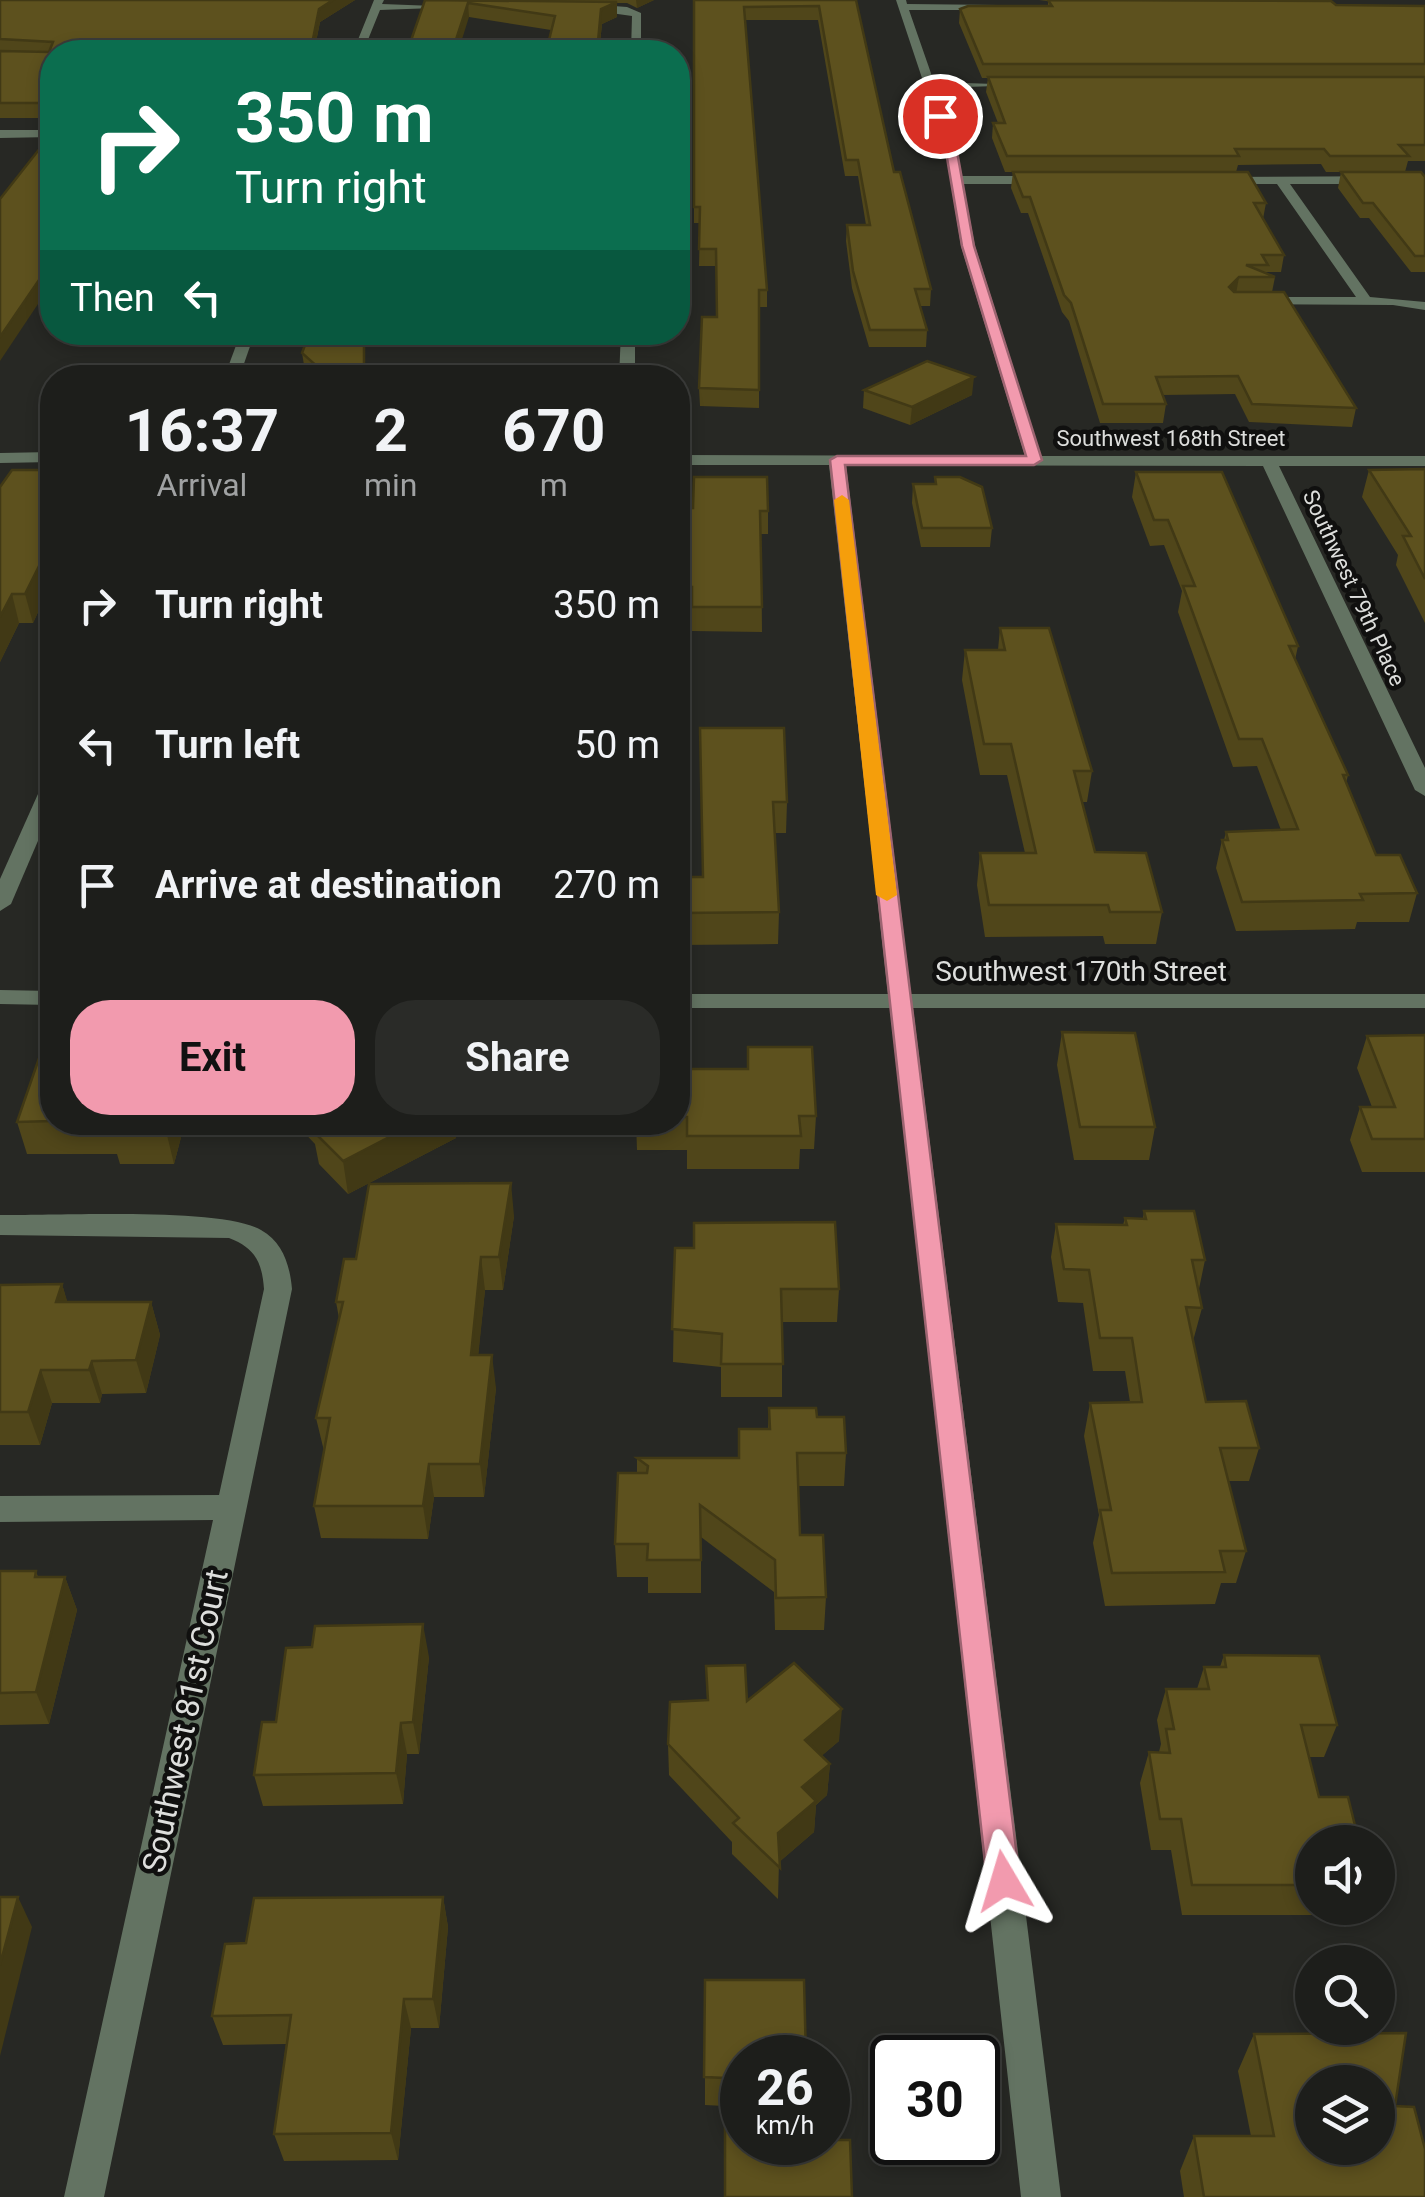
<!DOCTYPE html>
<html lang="en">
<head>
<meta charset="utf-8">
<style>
  :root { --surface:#1d1e1b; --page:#2a2b28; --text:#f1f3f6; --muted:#a0a2a3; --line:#3b3c3a; --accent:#f29aae }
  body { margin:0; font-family:Roboto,sans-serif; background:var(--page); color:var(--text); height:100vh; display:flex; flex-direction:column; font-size:38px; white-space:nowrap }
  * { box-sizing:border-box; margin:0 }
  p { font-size:32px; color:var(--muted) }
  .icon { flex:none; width:55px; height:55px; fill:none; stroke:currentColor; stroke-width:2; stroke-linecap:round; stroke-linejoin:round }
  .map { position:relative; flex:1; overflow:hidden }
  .panel { position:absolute; left:40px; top:365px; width:650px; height:770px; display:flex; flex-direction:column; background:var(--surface); border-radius:40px; box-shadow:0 5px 15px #0003,0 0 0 2px var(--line) }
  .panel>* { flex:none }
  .top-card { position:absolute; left:40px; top:40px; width:650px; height:305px; border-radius:40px; box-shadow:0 5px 15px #0003,0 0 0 2px var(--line); background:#0b6e4f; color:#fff; overflow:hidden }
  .tools { position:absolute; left:1295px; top:1825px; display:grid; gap:20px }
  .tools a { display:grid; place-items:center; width:100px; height:100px; border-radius:50%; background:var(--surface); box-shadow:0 5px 15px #0003,0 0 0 2px var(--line); font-size:50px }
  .speed { position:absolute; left:720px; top:2035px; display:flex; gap:20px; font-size:50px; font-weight:700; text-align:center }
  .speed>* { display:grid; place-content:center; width:130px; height:130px; border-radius:50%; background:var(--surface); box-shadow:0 5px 15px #0003,0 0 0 2px var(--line); line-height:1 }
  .speed small { font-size:25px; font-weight:400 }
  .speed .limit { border:5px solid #111; border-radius:15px; background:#fff; color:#111 }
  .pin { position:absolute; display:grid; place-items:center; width:85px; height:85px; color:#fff; margin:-42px; border:5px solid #fff; border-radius:50%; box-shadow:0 2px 10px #0007 }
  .me { position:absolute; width:110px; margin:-55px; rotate:353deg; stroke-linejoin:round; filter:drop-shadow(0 0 8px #0008) }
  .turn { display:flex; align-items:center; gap:35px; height:210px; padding:0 30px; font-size:45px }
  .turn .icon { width:130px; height:130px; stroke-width:2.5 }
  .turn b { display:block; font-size:70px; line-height:85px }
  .then { display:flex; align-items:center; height:95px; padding:0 30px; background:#0003; gap:20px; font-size:38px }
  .eta { display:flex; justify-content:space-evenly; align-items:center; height:170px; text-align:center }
  .eta b { font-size:60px; font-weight:700; line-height:70px }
  .cta { display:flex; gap:20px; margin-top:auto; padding:20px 30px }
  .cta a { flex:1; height:115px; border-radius:40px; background:var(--accent); color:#111; font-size:40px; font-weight:700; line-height:115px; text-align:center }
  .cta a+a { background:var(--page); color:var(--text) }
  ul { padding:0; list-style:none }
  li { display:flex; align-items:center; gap:30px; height:140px; padding:0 30px }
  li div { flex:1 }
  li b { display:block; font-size:38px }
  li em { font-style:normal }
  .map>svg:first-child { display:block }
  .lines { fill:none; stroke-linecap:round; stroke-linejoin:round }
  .minor { fill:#637362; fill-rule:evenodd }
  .wall { fill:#50461a }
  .shaded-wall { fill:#413915 }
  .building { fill:#5d511e; stroke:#413915; stroke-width:2.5; fill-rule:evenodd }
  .route { fill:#f29aae; stroke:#9d6471; stroke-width:2.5 }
  .slow { fill:#f59e0b }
  .labels { text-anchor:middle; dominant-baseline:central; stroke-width:9; stroke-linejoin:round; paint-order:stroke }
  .far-street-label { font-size:22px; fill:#dddedc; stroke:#10100f }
  .street-label { font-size:28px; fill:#dddedc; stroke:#10100f }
  .near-street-label { font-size:32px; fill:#dddedc; stroke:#10100f }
</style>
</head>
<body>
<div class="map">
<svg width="1425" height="2197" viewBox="0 0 1425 2197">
  <rect width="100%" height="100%" fill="#272824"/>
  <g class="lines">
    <g class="minor">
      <polygon points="374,0 384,0 382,4 461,7 380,10 363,52 353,52"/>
      <polygon points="896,0 906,0 907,4 999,5 995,10 909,10 934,82 1026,85 937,88 957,147 962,176 1045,176 1051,180 1045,184 963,184 975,246 1041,456 1425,456 1425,466 1279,466 1425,768 1425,796 1415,790 1263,466 846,465 911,994 1425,994 1425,1008 913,1008 1061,2197 1021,2197 890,1008 678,1008 678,994 888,994 829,465 678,465 678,455 1025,456 961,246 945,147"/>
      <polygon points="586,4 627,7 641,13 641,52 631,52 632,16 582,9"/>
      <polygon points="0,130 52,130 52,137 0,138"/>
      <polygon points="1425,176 1425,184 1290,184 1370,297 1425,302 1425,310 1393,305 1251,304 1249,301 1256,297 1356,297 1277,184 1220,184 1216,177"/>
      <polygon points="241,332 255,332 239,378 224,378"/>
      <polygon points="621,332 635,332 635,378 619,378"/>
      <polygon points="52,452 52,462 0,463 0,453"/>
      <polygon points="52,779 52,808 11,904 0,911 0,879 42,785"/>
      <polygon points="0,990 52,991 52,1005 0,1004"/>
      <path d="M0,1215c54,1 222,-8 261,15 22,12 29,36 31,59l-188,908h-40l149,-677 -213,2v-26l219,-1 45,-206c-2,-27 -9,-41 -35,-51l-229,-3z"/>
    </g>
  </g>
  <g class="wall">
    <polygon points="0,0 355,0 320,22 314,52 52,52 52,118 0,118"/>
    <polygon points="425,0 654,0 637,8 627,3 617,3 617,17 602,24 599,52 546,52 551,30 469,17"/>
    <polygon points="694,0 856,0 894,172 931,289 930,306 920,306 927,330 926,347 869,347 852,288 846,241 847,225 866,225 858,176 845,176 818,20 745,20 767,290 767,307 759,307 759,408 700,406 699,388 717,317 716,266 699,266 700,223 694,223"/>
    <polygon points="1039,0 1317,0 1336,5 1425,6 1425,161 1408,161 1405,172 1326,172 1321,164 1238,165 1236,172 1266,203 1263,219 1284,255 1281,272 1266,272 1266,273 1275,277 1272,292 1356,408 1352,427 1249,422 1235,394 1163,395 1166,404 1163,423 1100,423 1069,321 1062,312 1028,213 1021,213 1011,188 1013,172 1005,172 992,138 993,123 998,123 986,92 988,78 982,78 959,23 960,9 1048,6 1048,1"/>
    <polygon points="1341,172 1425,177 1425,272 1411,272 1369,218 1360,218 1338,188"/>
    <polygon points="364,346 366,378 312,378 305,371 302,353"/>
    <polygon points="864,390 972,395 910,425 863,408"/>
    <polygon points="1425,469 1425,623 1396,565 1398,555 1362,497 1369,470"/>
    <polygon points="52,470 52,582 33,623 19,623 0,662 0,487"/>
    <polygon points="1136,472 1298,646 1295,660 1348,775 1346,783 1376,855 1417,893 1409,922 1357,922 1355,929 1236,931 1216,868 1222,840 1224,840 1226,832 1281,830 1257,766 1233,767 1178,612 1182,591 1164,545 1150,546 1132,497"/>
    <polygon points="935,477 992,528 990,547 921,547 912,503 913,484 935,484"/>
    <polygon points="679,508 768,511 768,534 761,534 762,632 692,631 692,612 678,612"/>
    <polygon points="1000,628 1092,771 1087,802 1082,802 1095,852 1162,912 1156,944 1105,944 1103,936 985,937 977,885 980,853 1025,853 1007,775 980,775 962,680 965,650 998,650"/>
    <polygon points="700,728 787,802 786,833 775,833 779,912 778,944 678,945 678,877 703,877"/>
    <polygon points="1062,1032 1155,1127 1149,1160 1074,1160 1057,1065"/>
    <polygon points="52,1035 52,1122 185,1122 174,1164 120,1164 117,1154 27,1154 17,1122"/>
    <polygon points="1425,1035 1425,1172 1362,1172 1350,1140 1360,1107 1372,1107 1357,1068 1367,1036"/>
    <polygon points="748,1047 816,1116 814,1149 800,1149 799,1169 687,1169 687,1150 637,1150 636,1122 678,1122 678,1069 747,1069"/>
    <polygon points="294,1122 454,1122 456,1138 348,1194 319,1164 315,1144"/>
    <polygon points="1144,1211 1205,1260 1199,1289 1202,1308 1193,1341 1206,1402 1259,1448 1249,1481 1228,1481 1246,1551 1236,1583 1221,1583 1215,1604 1105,1606 1093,1543 1099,1515 1084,1436 1090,1403 1130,1402 1125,1371 1093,1371 1083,1303 1058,1302 1051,1257 1056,1224 1123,1225 1125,1218 1143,1218"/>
    <polygon points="514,1216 503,1290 485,1290 478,1355 496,1388 484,1497 434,1497 428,1539 321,1538 314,1506 324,1451 316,1418 339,1318 336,1302 356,1259"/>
    <polygon points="675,1248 839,1289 837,1322 782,1322 782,1397 721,1397 721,1367 673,1362"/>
    <polygon points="62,1284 67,1302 151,1302 160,1335 146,1393 102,1394 100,1403 52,1403 40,1445 0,1445 0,1285"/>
    <polygon points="769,1408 817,1417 846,1453 844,1486 798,1486 800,1535 826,1597 824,1630 775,1630 774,1592 701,1537 701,1593 648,1593 648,1577 617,1577 615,1544 637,1473 637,1458 738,1458 739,1429 768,1429"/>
    <polygon points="0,1571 36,1571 38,1577 65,1577 77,1610 49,1724 0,1725"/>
    <polygon points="1224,1655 1337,1725 1324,1757 1309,1757 1312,1842 1312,1908 1360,1908 1356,1915 1182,1915 1171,1850 1151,1850 1140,1783 1149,1752 1159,1752 1161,1744 1157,1720 1166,1689 1197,1689 1204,1667 1220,1667"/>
    <polygon points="429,1657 419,1754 407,1754 403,1804 263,1806 254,1775"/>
    <polygon points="706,1666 747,1701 839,1741 821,1756 830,1764 827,1795 816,1805 814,1832 779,1862 778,1899 732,1854 732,1842 669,1775 668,1744 707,1700"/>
    <polygon points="443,1897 448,1927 439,2028 411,2028 398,2160 284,2161 274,2134 286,2044 223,2045 212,2016 246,1943"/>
    <polygon points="705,1980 742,2058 725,2106 705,2105"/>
    <polygon points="1254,2034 1395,2106 1425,2197 1184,2197 1180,2171 1194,2136 1251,2136 1238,2071"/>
  </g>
  <g class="shaded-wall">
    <polygon points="333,0 355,0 320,22 314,52 306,52 319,9"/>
    <polygon points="636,0 654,0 637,8"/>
    <polygon points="617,2 617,17 602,24 599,52 597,52 601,9"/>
    <polygon points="468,3 469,17 458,52 452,52"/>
    <polygon points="52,215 52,235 42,229"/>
    <polygon points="52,261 52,283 0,361 0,337"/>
    <polygon points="1239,277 1236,294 1229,287"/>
    <polygon points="974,377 972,395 910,425 912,407"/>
    <polygon points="52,540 52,582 33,623 25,594"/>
    <polygon points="12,594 19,623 0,662 0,617"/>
    <polygon points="168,1122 185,1122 174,1164 166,1131"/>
    <polygon points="418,1122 454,1122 456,1138 348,1194 343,1161"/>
    <polygon points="511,1183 514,1216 503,1290 499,1257"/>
    <polygon points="481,1257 485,1290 475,1388 471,1355"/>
    <polygon points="62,1284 72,1317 56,1302"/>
    <polygon points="151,1302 160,1335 146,1393 136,1360"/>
    <polygon points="492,1355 496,1388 484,1497 480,1464"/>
    <polygon points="92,1361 102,1394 100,1403 89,1370"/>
    <polygon points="41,1370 52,1403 40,1445 28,1412"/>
    <polygon points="429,1464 434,1497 428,1539 423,1506"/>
    <polygon points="65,1577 77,1610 49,1724 36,1692"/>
    <polygon points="423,1624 429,1657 419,1754 413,1722"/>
    <polygon points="842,1709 839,1741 803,1772 805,1740"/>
    <polygon points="401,1723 407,1754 403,1804 396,1773"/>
    <polygon points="830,1764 827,1795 816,1805 814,1832 777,1864 778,1833 802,1787"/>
    <polygon points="18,1897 32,1927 0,2056 0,1965"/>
    <polygon points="443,1897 448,1927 439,2028 433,1999"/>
    <polygon points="404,1999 411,2028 398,2160 391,2133"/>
  </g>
  <g class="building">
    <polygon points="0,0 333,0 319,9 311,49 306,52 52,52 52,103 0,103 0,51 49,52 53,42 0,39"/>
    <polygon points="425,0 617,2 601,9 597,52 546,52 555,16 468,3 452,52 407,52"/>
    <polygon points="694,0 856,0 894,172 900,172 931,289 915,289 927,330 870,330 853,271 847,225 870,225 858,160 846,160 819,6 744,7 767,290 759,290 759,390 699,388 702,317 717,317 716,249 699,249 700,207 694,207"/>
    <polygon points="1048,0 1331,1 1336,5 1425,6 1425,64 983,64 960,9 968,6 1052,6"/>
    <polygon points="988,77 1425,77 1425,145 1399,145 1409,156 1330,156 1324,149 1235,149 1239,156 1007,156 993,123 1005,123"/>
    <polygon points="52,133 52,215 42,229 52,229 52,261 0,337 0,199"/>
    <polygon points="1013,172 1248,172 1266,203 1254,203 1284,255 1262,255 1268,265 1246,265 1275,277 1239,277 1229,287 1234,292 1284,292 1356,408 1252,404 1238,376 1156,377 1166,404 1103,404 1071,303 1064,295 1030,197 1023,197"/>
    <polygon points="1341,172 1421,172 1425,177 1425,256 1415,256 1373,203 1363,203"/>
    <polygon points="310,332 348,332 364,346 364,378 330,378 302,353"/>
    <polygon points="927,361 974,377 912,407 864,390"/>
    <polygon points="504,370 554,371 552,378 502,378"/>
    <polygon points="1425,469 1425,579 1403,536 1411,536 1369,470"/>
    <polygon points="12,470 52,470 52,540 25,594 12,594 0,617 0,487"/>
    <polygon points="1136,472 1222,472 1298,646 1289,646 1348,775 1343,775 1376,855 1400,855 1417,893 1360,894 1363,900 1242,902 1222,840 1228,840 1226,832 1298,829 1262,739 1239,739 1183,586 1195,586 1168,520 1154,520"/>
    <polygon points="694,477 767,477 768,511 760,511 762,607 692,607 692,587 678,587 679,508 693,508"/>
    <polygon points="935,477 960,477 982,487 992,528 922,528 913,484 936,484"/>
    <polygon points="1000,628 1049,628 1092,771 1074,771 1095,852 1146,853 1162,912 1110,912 1108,905 989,905 980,853 1036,853 1011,744 984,744 965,650 1005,650"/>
    <polygon points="700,728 784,728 787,802 773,802 779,912 678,913 678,877 703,877"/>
    <polygon points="1062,1032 1135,1033 1155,1127 1080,1127"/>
    <polygon points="47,1035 52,1035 52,1121 17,1122"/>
    <polygon points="1425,1035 1425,1139 1372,1139 1360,1107 1395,1107 1367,1036"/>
    <polygon points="748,1047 812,1047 816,1116 799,1116 801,1136 687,1136 687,1117 678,1117 678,1069 748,1069"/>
    <polygon points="113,1122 168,1122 166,1131 111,1131"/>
    <polygon points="320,1122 418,1122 343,1161 313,1131 323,1126"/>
    <polygon points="511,1183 499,1257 481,1257 471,1355 492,1355 480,1464 429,1464 423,1506 314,1506 330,1418 316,1418 343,1302 336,1302 344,1259 356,1259 369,1184"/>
    <polygon points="1144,1211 1194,1211 1205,1260 1192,1260 1202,1308 1186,1307 1206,1402 1246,1401 1259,1448 1220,1448 1246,1551 1220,1551 1225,1572 1112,1573 1100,1510 1111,1510 1090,1403 1142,1402 1132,1338 1100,1338 1089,1270 1064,1269 1056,1224 1127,1225 1125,1218 1146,1219"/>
    <polygon points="835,1222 839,1289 781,1289 783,1364 721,1364 722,1334 672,1329 675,1248 694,1248 694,1223"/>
    <polygon points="62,1284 56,1302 151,1302 136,1360 92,1361 89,1370 41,1370 28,1412 0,1412 0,1285"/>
    <polygon points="769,1408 816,1408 817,1417 844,1417 846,1453 797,1453 800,1535 823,1535 826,1597 776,1598 775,1560 700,1505 701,1560 647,1560 648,1544 615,1544 618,1473 647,1473 648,1466 637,1458 739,1458 739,1429 770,1429"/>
    <polygon points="0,1571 36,1571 35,1577 65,1577 36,1692 0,1693"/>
    <polygon points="423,1624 413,1722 401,1723 396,1773 254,1775 262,1722 276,1722 286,1648 312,1647 315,1626"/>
    <polygon points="1224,1655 1319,1656 1337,1725 1301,1725 1319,1797 1348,1797 1359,1842 1312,1842 1312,1885 1192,1885 1181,1819 1160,1819 1149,1752 1170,1753 1166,1729 1174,1729 1166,1689 1209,1689 1204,1667 1226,1667"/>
    <polygon points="794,1663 842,1709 805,1740 830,1764 802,1787 816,1801 778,1833 780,1868 733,1823 739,1818 668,1744 670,1702 708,1700 706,1666 745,1665 747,1701"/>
    <polygon points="0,1897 18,1897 0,1965"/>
    <polygon points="443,1897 433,1999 404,1999 391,2133 274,2134 291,2015 212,2016 225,1944 246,1943 254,1898"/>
    <polygon points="705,1980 804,1980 806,2058 742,2058 742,2142 828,2142 828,2140 850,2140 852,2197 725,2197 725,2078 704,2077"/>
    <path d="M1406,2033l-11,73 19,1 11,42v48h-221l-10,-61h80l-20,-102zM1312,2082h66v66h-66z"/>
  </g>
  <polygon class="route" points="940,113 956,146 974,246 1042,460 1034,465 845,465 1020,1881 1015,1892 1004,1897 992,1892 987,1881 830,460 837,456 1026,456 962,246 945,146 935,116"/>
  <polygon class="slow" points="842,495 849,500 897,895 887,901 876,895 834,500"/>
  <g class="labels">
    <g class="far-street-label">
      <text x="1171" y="438">Southwest 168th Street</text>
      <text transform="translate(1354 588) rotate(65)">Southwest 79th Place</text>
    </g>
    <g class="street-label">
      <text x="1081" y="971">Southwest 170th Street</text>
    </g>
    <g class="near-street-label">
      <text transform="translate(185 1721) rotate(-78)">Southwest 81st Court</text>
    </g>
  </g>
</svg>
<div class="tools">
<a><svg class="icon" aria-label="sound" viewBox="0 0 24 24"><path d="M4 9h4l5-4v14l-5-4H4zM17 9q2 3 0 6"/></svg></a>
<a><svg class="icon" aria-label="search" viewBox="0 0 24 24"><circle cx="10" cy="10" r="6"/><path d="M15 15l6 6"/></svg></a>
<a><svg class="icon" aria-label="layers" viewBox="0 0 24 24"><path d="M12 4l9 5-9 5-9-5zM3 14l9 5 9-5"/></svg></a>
</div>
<div class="speed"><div>26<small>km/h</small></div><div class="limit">30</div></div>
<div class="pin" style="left:940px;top:116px;background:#d93025"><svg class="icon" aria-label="arrive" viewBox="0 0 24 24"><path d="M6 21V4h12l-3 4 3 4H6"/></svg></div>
<svg class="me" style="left:1004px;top:1881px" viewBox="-20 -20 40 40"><path d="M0-17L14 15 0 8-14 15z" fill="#f29aae" stroke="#fff" stroke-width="4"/></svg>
<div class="top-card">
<div class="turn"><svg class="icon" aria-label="right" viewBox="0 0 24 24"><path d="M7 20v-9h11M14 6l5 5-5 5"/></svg><div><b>350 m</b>Turn right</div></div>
<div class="then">Then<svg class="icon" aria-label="left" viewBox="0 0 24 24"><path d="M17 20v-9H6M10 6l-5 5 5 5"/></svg></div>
</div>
<section class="panel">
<div class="eta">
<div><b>16:37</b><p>Arrival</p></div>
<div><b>2</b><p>min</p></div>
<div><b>670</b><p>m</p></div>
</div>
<ul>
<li><svg class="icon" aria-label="right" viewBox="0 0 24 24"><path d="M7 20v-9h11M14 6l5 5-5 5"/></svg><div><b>Turn right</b></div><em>350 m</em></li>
<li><svg class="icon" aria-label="left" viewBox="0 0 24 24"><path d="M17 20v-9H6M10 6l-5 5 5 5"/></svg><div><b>Turn left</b></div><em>50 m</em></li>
<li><svg class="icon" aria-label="arrive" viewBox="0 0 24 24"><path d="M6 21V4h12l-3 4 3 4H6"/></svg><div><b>Arrive at destination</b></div><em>270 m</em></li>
</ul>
<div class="cta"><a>Exit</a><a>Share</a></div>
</section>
</div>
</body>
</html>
